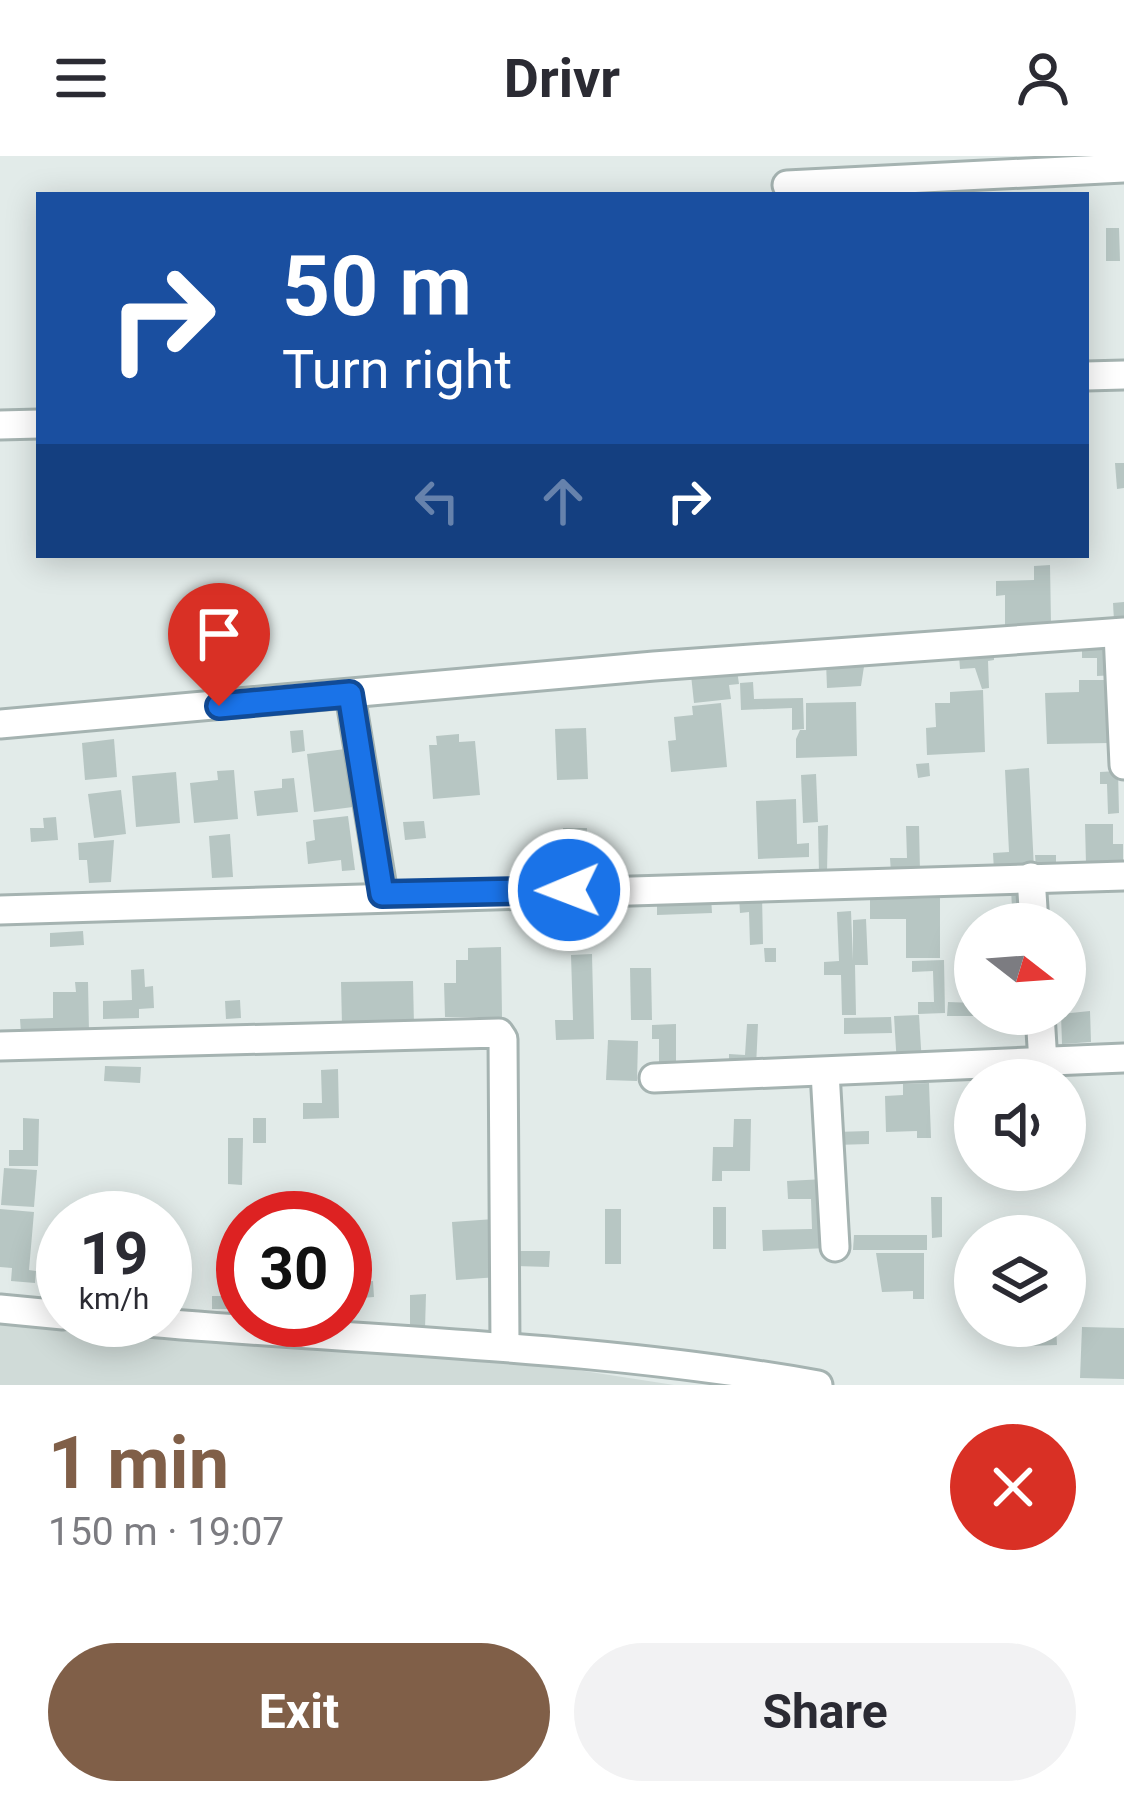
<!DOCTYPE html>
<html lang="en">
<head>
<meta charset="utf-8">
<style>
  :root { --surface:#fff; --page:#f2f2f3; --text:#2b2b33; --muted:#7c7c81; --accent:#805f48 }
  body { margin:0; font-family:Roboto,sans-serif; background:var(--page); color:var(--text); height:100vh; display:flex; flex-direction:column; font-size:45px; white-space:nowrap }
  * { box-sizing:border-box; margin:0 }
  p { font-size:39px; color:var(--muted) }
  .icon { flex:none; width:66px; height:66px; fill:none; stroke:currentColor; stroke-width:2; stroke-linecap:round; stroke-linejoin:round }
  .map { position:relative; height:1229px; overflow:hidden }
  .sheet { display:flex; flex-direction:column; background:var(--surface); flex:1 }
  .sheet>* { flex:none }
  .banner { position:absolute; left:36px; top:36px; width:1053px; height:366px; border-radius:0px; box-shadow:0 6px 30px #0003; background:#1a4fa0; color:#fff; overflow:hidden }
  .needle { width:78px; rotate:107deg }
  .tools { position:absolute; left:954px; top:747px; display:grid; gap:24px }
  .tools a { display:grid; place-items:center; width:132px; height:132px; border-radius:50%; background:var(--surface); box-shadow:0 6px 30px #0003; font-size:60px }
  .speed { position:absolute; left:36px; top:1035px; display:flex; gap:24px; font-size:60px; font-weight:700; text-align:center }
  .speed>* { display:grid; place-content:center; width:156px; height:156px; border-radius:50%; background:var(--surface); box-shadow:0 6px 30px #0003; line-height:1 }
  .speed small { font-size:30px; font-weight:400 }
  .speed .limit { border:18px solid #d22; background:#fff; color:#111 }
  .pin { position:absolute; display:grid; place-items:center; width:102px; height:102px; color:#fff; margin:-123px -51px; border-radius:50% 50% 50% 0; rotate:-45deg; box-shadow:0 0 12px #0007 }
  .pin .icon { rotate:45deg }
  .me { position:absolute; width:132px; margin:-66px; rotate:269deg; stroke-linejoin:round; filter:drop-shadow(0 0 9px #0008) }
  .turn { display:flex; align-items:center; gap:42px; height:252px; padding:0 48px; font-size:54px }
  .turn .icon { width:156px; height:156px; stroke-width:2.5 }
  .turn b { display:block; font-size:84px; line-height:102px }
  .lanes { display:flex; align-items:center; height:114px; padding:0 48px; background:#0003; justify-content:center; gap:60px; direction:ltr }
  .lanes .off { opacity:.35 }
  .round { display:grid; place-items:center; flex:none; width:126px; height:126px; border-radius:63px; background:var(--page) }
  .overview { display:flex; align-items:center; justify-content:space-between; height:204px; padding:0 48px }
  h1 { font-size:72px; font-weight:700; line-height:90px; color:var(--accent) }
  .button { display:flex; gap:24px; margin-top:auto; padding:24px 48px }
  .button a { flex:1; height:138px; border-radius:72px; background:var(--accent); color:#fff; font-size:48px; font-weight:700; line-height:138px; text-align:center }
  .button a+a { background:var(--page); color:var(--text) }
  header { display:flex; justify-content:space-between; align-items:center; height:156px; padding:0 48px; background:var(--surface); font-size:54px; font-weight:700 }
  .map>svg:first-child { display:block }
  .built { fill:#d0dbd8 }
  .building { fill:#b7c6c3 }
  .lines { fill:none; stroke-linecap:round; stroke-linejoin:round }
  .minor-casing { stroke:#a5b3b1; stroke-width:33 }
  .minor { stroke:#fff; stroke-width:27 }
  .route-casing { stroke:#114b97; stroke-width:30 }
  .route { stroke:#1a73e8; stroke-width:21 }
</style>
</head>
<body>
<header><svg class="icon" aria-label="menu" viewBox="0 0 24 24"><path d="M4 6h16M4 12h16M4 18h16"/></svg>Drivr<svg class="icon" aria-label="person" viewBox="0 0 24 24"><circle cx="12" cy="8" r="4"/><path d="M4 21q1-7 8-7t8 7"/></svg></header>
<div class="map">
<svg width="1124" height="1229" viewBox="0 0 1124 1229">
  <rect width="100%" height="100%" fill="#e2ebe9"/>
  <polygon class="built" points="0,1159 364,1181 674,1229 0,1229"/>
  <g class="building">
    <polygon points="1106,72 1119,72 1120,105 1106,105"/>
    <polygon points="1115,307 1124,307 1124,332 1117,333"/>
    <polygon points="1050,409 1051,468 1005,469 1005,439 996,440 996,425 1034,424 1034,410"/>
    <polygon points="1124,446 1124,464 1114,465 1113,447"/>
    <polygon points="1115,483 1116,519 1097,520 1097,502 1082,502 1082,484"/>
    <polygon points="994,498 994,504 988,505 989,532 982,533 975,512 960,513 959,499"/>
    <polygon points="865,504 861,530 827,532 826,506"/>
    <polygon points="737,514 739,528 729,529 731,543 694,547 691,519"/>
    <polygon points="1079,524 1109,524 1110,587 1047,588 1045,537 1079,536"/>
    <polygon points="753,526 754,543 803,542 804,573 792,574 792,552 741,554 740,527"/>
    <polygon points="983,534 985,596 927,599 926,572 936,571 935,547 950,547 950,536"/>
    <polygon points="856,546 857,600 796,602 796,583 800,574 806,574 806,547"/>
    <polygon points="721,547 727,611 671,616 668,585 676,584 674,561 693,559 692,550"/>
    <polygon points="586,572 588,623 557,624 555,573"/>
    <polygon points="303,574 305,595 292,597 290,575"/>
    <polygon points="459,578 459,586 475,585 480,639 433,643 429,589 437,589 436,580"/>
    <polygon points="114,583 117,621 85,624 82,587"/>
    <polygon points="345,593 353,651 314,656 307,598"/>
    <polygon points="929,607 930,620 918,622 916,608"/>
    <polygon points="1029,612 1034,713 994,715 993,697 1009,696 1005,614"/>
    <polygon points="234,614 238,663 194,667 190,627 218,624 217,615"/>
    <polygon points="1118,615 1119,657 1108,658 1107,628 1100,628 1100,616"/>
    <polygon points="176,616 180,667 136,671 132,620"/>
    <polygon points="816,618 818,666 803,667 801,619"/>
    <polygon points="294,622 298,656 257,660 254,635 282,632 282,623"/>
    <polygon points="121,634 126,678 94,682 88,638"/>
    <polygon points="796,643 797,688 809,687 809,701 758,703 756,645"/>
    <polygon points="348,660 355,714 342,715 341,704 308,708 306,686 315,684 313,664"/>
    <polygon points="56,661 58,684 31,686 30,672 44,672 43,662"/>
    <polygon points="424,665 426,682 405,684 403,666"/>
    <polygon points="1085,668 1113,668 1113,688 1123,688 1123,707 1086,708"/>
    <polygon points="828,669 827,716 819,717 818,670"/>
    <polygon points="906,670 919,670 920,716 891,717 890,702 907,702"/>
    <polygon points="563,672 587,672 586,700 599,700 599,723 561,722"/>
    <polygon points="230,678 233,721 212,722 209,680"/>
    <polygon points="114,684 111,726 89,727 87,704 79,704 78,687"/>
    <polygon points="1035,699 1056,699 1056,712 1036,712"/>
    <polygon points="1011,734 1027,734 1029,768 1013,768"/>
    <polygon points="762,739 763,788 750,789 749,756 740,757 739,740"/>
    <polygon points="711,740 712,757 657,759 657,742"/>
    <polygon points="940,742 940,802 906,802 906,763 870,763 870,743"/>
    <polygon points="851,755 853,805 853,764 866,763 868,809 855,809 856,859 842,859 841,819 824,819 824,806 839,805 837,756"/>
    <polygon points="83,775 84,789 50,791 50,777"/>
    <polygon points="501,791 502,861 445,861 444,827 456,827 456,804 468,804 468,792"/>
    <polygon points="764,792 776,792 776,806 765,806"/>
    <polygon points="592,798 594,883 556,884 555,864 573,864 571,799"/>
    <polygon points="944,804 945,857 918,858 918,846 934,846 933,815 912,816 912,805"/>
    <polygon points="630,812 651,812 652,864 631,864"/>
    <polygon points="144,813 145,831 153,830 154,852 139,853 139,862 103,863 103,845 132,844 131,814"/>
    <polygon points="413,825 414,869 342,869 341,826"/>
    <polygon points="75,826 88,826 89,876 21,877 20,863 53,862 53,836 76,836"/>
    <polygon points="240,844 241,862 226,863 225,845"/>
    <polygon points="948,846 975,847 975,860 947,860"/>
    <polygon points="1090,855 1091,886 1062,888 1061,858"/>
    <polygon points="919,859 922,909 897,910 894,860"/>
    <polygon points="891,861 892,877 844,878 844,862"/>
    <polygon points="676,868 676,911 659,911 659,883 652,883 652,869"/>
    <polygon points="747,868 758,868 756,911 729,909 729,898 745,899"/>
    <polygon points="608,884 638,885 637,925 606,924"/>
    <polygon points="105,910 141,911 140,927 104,925"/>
    <polygon points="338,913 339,962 303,963 303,947 322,947 321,914"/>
    <polygon points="929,927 931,982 917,982 917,975 886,976 885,940 903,939 903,928"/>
    <polygon points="23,962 39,963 38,1010 9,1010 9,994 23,994"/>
    <rect x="253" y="962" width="13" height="25"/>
    <polygon points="734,963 751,963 750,1015 722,1015 722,1025 712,1025 713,991 733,991"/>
    <polygon points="869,975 869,988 835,989 835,976"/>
    <polygon points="228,982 243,982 242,1029 228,1028"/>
    <polygon points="4,1012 37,1014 34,1051 1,1049"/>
    <polygon points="825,1023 827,1092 763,1095 762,1074 812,1073 811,1043 788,1043 787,1025"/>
    <polygon points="931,1041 942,1041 942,1081 932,1082"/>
    <rect x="713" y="1051" width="13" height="42"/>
    <polygon points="0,1053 34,1056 29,1114 36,1115 35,1127 11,1125 12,1112 0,1111"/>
    <rect x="605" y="1053" width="16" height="55"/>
    <polygon points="494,1063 498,1121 456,1124 452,1066"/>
    <polygon points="228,1072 243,1072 242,1153 212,1153 212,1140 227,1140"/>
    <polygon points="854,1079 927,1079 927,1094 853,1094"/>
    <polygon points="516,1095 550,1095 549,1111 516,1110"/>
    <polygon points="876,1097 924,1097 924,1143 913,1143 913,1135 882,1136"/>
    <polygon points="373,1125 374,1141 347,1143 346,1127"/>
    <polygon points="165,1131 184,1133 182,1147 165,1145"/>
    <polygon points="426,1138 425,1173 410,1173 410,1139"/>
    <polygon points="1042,1170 1056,1170 1057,1189 1029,1190 1028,1176 1042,1175"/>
    <polygon points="1082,1171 1124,1172 1124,1223 1080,1222"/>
  </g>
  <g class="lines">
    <defs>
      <g id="minor">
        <polyline points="787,29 1124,12"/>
        <polyline points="1086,220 1124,219"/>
        <polyline points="0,269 39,268"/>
        <polyline points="1118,477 1124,609"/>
        <polyline points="350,539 383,738"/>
        <polyline points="0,568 654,510 1124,476"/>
        <polyline points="1031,721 1034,768"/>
        <polyline points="0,754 1124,720"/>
        <polyline points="1040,858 1043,907"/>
        <polyline points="0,890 499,877 503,883 505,1190"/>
        <polyline points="825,916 835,1091"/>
        <polyline points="654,922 1124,902"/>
        <polyline points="0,1153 63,1159"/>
        <path d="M123,1164c232,21 465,24 695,65"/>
      </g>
    </defs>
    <use href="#minor" class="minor-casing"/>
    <use href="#minor" class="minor"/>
  </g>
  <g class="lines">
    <defs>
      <polyline id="route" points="219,550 350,538 382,738 569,734"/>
    </defs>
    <use href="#route" class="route-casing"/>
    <use href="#route" class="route"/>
  </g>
</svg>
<div class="tools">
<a><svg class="needle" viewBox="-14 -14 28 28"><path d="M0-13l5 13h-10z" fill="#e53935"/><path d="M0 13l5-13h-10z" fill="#7c7c81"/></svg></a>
<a><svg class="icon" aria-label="sound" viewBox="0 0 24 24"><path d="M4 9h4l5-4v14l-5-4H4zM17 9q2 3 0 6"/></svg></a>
<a><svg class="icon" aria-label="layers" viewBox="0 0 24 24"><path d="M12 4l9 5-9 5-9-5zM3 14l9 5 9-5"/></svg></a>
</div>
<div class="speed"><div>19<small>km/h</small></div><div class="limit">30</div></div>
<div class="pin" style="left:219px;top:550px;background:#d93025"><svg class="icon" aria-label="arrive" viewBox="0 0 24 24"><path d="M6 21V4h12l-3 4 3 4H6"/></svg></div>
<svg class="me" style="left:569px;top:734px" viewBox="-20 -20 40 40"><circle r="17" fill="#1a73e8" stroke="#fff" stroke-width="3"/><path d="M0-11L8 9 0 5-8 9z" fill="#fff"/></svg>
<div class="banner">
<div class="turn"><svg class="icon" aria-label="right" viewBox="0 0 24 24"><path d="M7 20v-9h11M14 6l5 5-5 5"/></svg><div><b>50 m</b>Turn right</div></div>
<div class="lanes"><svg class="icon off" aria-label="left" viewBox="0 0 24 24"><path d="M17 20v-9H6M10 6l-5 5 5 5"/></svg><svg class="icon off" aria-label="ahead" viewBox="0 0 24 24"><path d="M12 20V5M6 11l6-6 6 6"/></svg><svg class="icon" aria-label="right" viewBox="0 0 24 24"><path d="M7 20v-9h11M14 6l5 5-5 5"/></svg></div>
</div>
</div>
<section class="sheet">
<div class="overview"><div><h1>1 min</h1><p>150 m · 19:07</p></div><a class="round" style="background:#d93025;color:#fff"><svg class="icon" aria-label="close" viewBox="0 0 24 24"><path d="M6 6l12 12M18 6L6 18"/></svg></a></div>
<div class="button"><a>Exit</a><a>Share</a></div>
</section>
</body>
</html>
